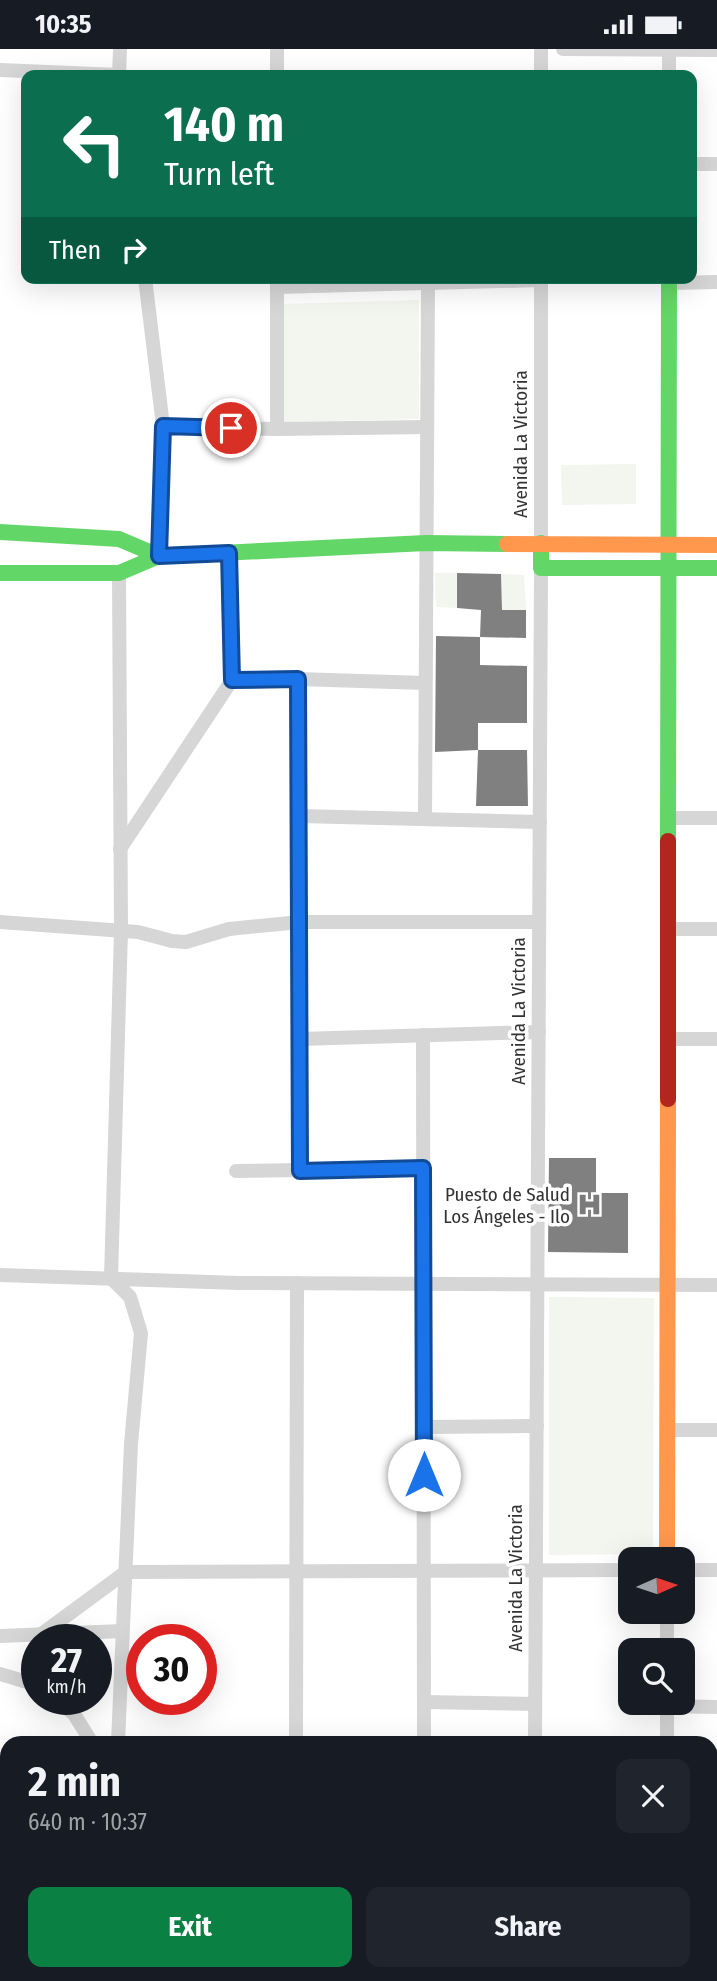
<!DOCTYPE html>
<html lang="en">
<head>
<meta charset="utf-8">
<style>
  :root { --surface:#171b24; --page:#20242c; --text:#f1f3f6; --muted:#9ea1a6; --accent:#0b8043 }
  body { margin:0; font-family:"Fira Sans Condensed",sans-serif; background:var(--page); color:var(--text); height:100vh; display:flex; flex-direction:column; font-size:26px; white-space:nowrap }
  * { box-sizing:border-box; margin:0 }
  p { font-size:23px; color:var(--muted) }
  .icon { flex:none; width:38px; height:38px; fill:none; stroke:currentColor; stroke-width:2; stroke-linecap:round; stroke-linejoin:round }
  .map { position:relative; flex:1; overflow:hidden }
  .side { position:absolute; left:0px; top:1687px; width:718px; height:245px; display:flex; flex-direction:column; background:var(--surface); border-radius:21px 21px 0 0; box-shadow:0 7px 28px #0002 }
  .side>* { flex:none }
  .banner { position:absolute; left:21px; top:21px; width:676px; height:214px; border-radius:14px; box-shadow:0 7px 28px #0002; background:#0b6e4f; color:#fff; overflow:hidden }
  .needle { width:46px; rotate:87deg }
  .buttons { position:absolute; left:618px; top:1498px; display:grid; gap:14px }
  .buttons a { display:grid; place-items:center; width:77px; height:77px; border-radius:14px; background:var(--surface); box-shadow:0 7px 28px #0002; font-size:35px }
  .speed { position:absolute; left:21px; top:1575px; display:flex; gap:14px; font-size:35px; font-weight:700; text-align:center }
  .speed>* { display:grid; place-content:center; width:91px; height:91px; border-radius:50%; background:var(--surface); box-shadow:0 7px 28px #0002; line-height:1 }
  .speed small { font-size:18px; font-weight:400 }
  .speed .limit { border:10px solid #d22; background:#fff; color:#111 }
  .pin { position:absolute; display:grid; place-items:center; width:60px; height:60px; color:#fff; margin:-30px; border:4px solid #fff; border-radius:50%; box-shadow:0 2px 7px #0007 }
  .me { position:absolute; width:77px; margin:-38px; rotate:0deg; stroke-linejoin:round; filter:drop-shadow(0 0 5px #0008) }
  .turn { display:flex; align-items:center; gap:24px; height:147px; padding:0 28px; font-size:32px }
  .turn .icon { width:91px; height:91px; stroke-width:2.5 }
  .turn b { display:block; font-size:49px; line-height:60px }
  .then { display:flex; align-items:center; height:66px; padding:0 28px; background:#0003; gap:14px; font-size:26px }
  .round { display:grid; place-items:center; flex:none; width:74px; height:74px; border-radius:14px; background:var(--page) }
  .summary { display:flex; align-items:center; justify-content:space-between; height:119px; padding:0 28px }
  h1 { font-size:42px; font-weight:700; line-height:52px }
  .cta { display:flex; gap:14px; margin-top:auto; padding:14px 28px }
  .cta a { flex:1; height:80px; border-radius:14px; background:var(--accent); color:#fff; font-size:28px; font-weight:700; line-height:80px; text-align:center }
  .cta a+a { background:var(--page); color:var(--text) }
  .status { display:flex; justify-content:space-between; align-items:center; height:49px; padding:0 35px; background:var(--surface); direction:ltr }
  .status svg { height:19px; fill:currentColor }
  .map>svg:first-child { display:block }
  .green { fill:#f2f6ee }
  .building { fill:#808080 }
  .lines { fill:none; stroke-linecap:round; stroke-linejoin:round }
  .street { stroke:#d6d6d6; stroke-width:14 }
  .fast { stroke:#63d668; stroke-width:16 }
  .slow { stroke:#ff974d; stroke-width:16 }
  .jam { stroke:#b3261e; stroke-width:16 }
  .route-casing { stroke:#114b97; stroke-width:18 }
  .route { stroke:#1a73e8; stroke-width:12 }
  .labels { text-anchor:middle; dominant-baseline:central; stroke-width:7; stroke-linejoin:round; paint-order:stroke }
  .street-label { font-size:19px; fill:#323232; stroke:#fff }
  .poi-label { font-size:19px; fill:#323232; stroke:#fff; text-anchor:end }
</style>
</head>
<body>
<div class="status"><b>10:35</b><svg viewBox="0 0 49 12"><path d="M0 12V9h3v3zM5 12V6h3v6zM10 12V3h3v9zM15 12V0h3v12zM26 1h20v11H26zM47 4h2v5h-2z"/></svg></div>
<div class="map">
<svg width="717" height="1932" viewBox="0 0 717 1932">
  <rect width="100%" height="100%" fill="#fff"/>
  <g class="green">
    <polygon points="419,251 419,370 283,373 283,255"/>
    <polygon points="636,415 636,455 562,456 561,416"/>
    <polygon points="435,524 457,524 457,559 436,558"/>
    <polygon points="501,525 524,526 526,561 502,561"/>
    <polygon points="549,1248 654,1249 653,1505 549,1506"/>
  </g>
  <g class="building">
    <polygon points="457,524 501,525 502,561 526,561 526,589 480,588 481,561 457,559"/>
    <polygon points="436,587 480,588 480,616 527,617 527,674 478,674 478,701 435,703"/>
    <polygon points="478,701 527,701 528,757 476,757"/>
    <polygon points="549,1109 596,1109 596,1144 628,1144 628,1204 548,1203"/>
  </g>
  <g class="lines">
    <g class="street">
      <polyline points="277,0 277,26"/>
      <polyline points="541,0 541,26"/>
      <polyline points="563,0 717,1"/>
      <polyline points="0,21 119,26"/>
      <polyline points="119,26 120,0"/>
      <polyline points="669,26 669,0"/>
      <polyline points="691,115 717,115"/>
      <polyline points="145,229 163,377 159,507"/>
      <polyline points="541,229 541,494"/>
      <polyline points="277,231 277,380"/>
      <polyline points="669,234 717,233"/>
      <polyline points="277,238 541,231"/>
      <polyline points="163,377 277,380 427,378"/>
      <polyline points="297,630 300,1122"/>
      <polyline points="232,631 297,630 425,634"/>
      <polyline points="300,767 540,773"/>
      <polyline points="668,769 717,769"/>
      <polyline points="425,770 428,234"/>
      <polyline points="120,800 232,631 229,504"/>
      <polyline points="0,873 138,883 172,892 186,893 229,880 300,873 539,873"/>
      <polyline points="668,880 717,880"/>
      <polyline points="423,986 424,1694"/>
      <polyline points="300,990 539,983"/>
      <polyline points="668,990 717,990"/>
      <polyline points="236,1122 423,1119"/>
      <polyline points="0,1226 239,1234 717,1236"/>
      <polyline points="424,1378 537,1377"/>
      <polyline points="668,1381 717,1381"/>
      <polyline points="682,1521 717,1521"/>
      <polyline points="43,1584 126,1523 630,1521"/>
      <polyline points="0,1587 122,1582"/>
      <polyline points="667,1601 667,1563"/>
      <polyline points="0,1625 37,1636"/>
      <polyline points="55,1650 74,1665 92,1694"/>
      <polyline points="424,1653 535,1655"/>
      <polyline points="667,1657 717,1658"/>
      <polyline points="118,1694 131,1395 141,1284 130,1248 111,1229 121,882 119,524"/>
      <polyline points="296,1694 297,1234"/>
      <polyline points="535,1694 541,519"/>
      <polyline points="667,1694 667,1654"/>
      <polyline points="710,1797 717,1797"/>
      <polyline points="0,1799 7,1799"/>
      <polyline points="119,1925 119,1932"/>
      <polyline points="296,1932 296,1925"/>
      <polyline points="425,1932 425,1925"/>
      <polyline points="534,1932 534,1925"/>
      <polyline points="667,1932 667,1925"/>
    </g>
    <g class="fast">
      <polyline points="0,483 119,490 159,507"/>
      <polyline points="541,494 541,519 717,519"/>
      <polyline points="0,524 119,524 159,507 426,494 507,495"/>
      <polyline points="668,792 669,229"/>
    </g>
    <g class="slow">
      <polyline points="507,495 717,496"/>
      <polyline points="667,1510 668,1050"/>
    </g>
    <polyline class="jam" points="668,1050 668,792"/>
  </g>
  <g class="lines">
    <defs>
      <polyline id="route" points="231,379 163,377 159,507 229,504 232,631 298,630 300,1122 423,1119 424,1426"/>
    </defs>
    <use href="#route" class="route-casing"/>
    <use href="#route" class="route"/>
  </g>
  <defs>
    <symbol id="hospital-bare" viewBox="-9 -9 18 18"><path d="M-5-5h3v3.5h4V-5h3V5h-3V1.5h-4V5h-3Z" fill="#7a7a7a" stroke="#fff" stroke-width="2.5" paint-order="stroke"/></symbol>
  </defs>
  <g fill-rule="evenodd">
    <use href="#hospital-bare" x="572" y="1138" width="35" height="35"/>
  </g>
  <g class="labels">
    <g class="street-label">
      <text transform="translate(520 395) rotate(-90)">Avenida La Victoria</text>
      <text transform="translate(518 962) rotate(-90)">Avenida La Victoria</text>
      <text transform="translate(515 1529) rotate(-90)">Avenida La Victoria</text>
    </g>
    <g class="poi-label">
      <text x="570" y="1145">Puesto de Salud<tspan x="570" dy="22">Los Ángeles - Ilo</tspan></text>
    </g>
  </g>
</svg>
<div class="buttons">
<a><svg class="needle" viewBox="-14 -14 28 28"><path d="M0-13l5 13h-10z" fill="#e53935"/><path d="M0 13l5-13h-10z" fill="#9ea1a6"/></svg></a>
<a><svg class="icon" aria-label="search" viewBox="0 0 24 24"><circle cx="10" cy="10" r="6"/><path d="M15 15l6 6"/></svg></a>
</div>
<div class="speed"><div>27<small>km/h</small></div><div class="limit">30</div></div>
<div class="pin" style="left:231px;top:379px;background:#d93025"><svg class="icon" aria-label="arrive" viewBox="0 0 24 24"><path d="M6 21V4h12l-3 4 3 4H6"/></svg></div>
<svg class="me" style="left:424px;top:1426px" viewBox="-20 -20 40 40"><circle r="19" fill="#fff"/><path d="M0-13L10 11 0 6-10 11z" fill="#1a73e8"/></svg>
<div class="banner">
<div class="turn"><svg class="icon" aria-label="left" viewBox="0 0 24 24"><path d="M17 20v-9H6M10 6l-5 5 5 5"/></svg><div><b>140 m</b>Turn left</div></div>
<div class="then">Then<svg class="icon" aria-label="right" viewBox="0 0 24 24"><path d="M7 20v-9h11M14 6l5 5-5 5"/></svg></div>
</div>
<section class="side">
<div class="summary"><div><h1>2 min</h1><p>640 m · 10:37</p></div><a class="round"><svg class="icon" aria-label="close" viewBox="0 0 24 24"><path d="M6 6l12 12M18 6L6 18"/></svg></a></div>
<div class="cta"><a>Exit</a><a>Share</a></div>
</section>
</div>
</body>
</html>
